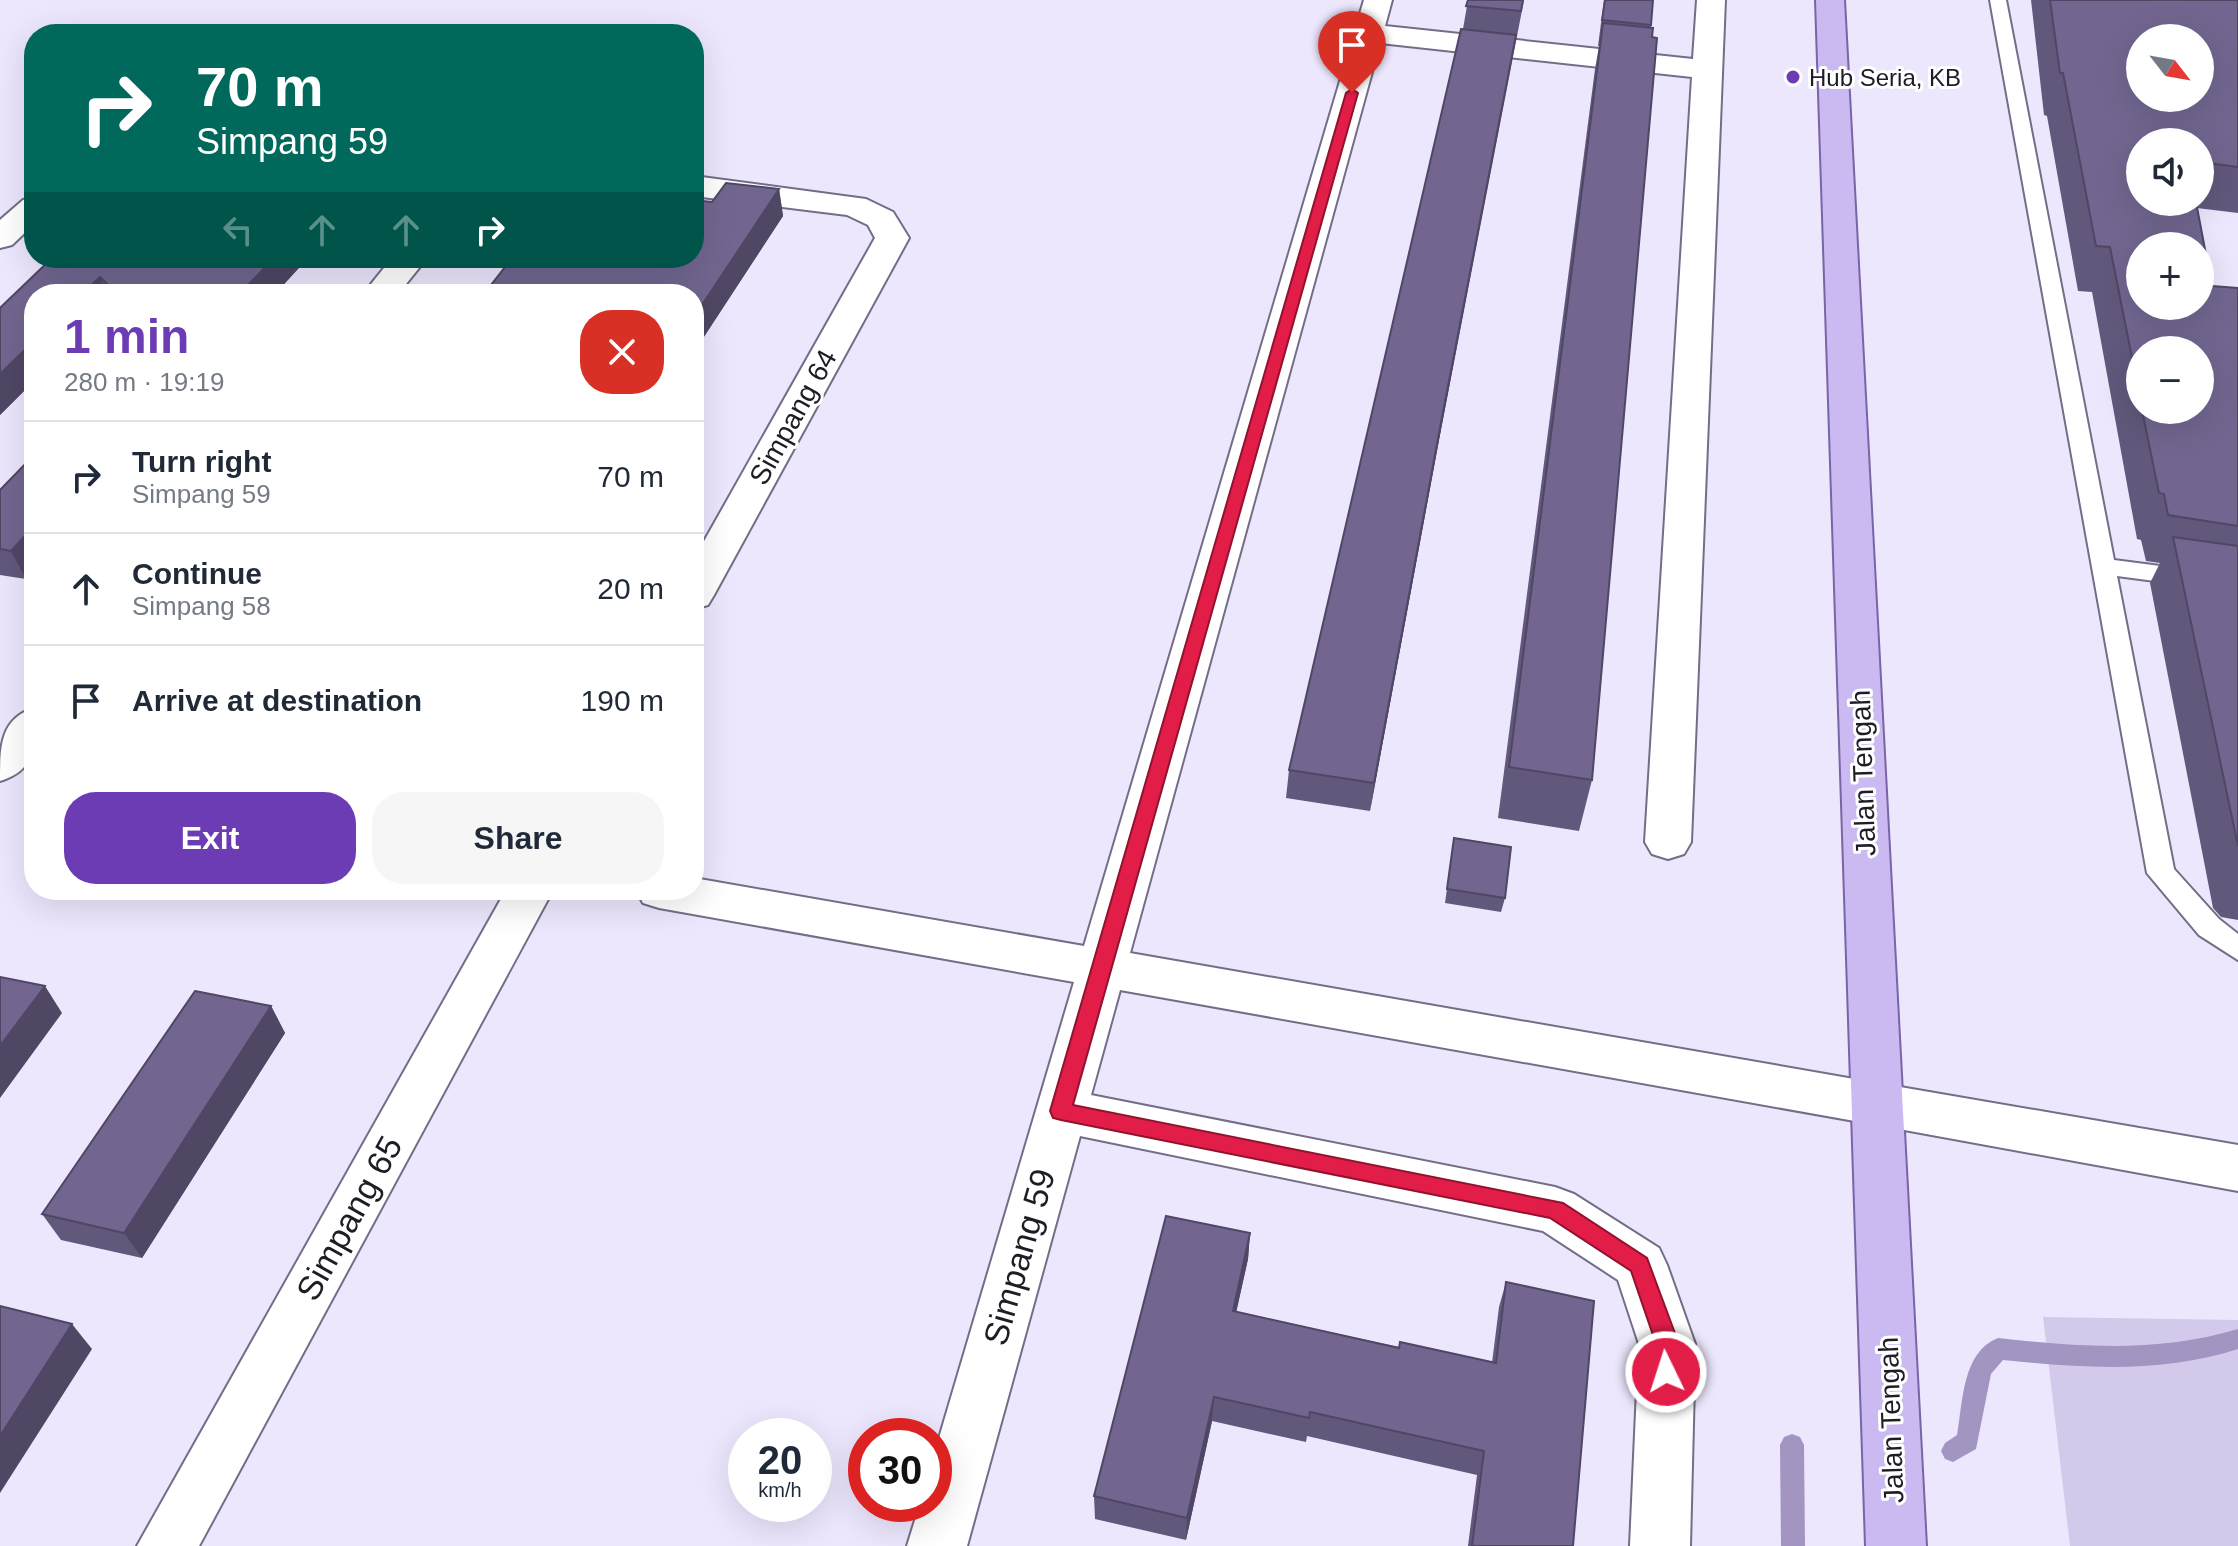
<!DOCTYPE html>
<html lang="en">
<head>
<meta charset="utf-8">
<style>
  :root { --surface:#fff; --page:#f6f6f7; --text:#1f2937; --muted:#747a83; --line:#e0e1e3; --accent:#6c3cb4 }
  body { margin:0; font-family:Arial,sans-serif; background:var(--page); color:var(--text); height:100vh; display:flex; flex-direction:column; font-size:30px; white-space:nowrap }
  * { box-sizing:border-box; margin:0 }
  p { font-size:26px; color:var(--muted) }
  .icon { flex:none; width:44px; height:44px; fill:none; stroke:currentColor; stroke-width:2; stroke-linecap:round; stroke-linejoin:round }
  .map { position:relative; flex:1; overflow:hidden }
  .details { position:absolute; left:24px; top:284px; width:680px; height:616px; display:flex; flex-direction:column; background:var(--surface); border-radius:32px; box-shadow:0 8px 32px #0002 }
  .details>* { flex:none }
  .hud { position:absolute; left:24px; top:24px; width:680px; height:244px; border-radius:32px; box-shadow:0 8px 32px #0002; background:#00695c; color:#fff; overflow:hidden }
  .needle { width:52px; rotate:121deg }
  .buttons { position:absolute; left:2126px; top:24px; display:grid; gap:16px }
  .buttons a { display:grid; place-items:center; width:88px; height:88px; border-radius:50%; background:var(--surface); box-shadow:0 8px 32px #0002; font-size:40px }
  .speed { position:absolute; left:728px; top:1418px; display:flex; gap:16px; font-size:40px; font-weight:700; text-align:center }
  .speed>* { display:grid; place-content:center; width:104px; height:104px; border-radius:50%; background:var(--surface); box-shadow:0 8px 32px #0002; line-height:1 }
  .speed small { font-size:20px; font-weight:400 }
  .speed .limit { border:12px solid #d22; background:#fff; color:#111 }
  .pin { position:absolute; display:grid; place-items:center; width:68px; height:68px; color:#fff; margin:-82px -34px; border-radius:50% 50% 50% 0; rotate:-45deg; box-shadow:0 0 8px #0007 }
  .pin .icon { rotate:45deg }
  .me { position:absolute; width:88px; margin:-44px; rotate:356deg; stroke-linejoin:round; filter:drop-shadow(0 0 6px #0008) }
  .turn { display:flex; align-items:center; gap:28px; height:168px; padding:0 40px; font-size:36px }
  .turn .icon { width:104px; height:104px; stroke-width:2.5 }
  .turn b { display:block; font-size:56px; line-height:68px }
  .lanes { display:flex; align-items:center; height:76px; padding:0 40px; background:#0003; justify-content:center; gap:40px; direction:ltr }
  .lanes .off { opacity:.35 }
  .round { display:grid; place-items:center; flex:none; width:84px; height:84px; border-radius:32px; background:var(--page) }
  .head { display:flex; align-items:center; justify-content:space-between; height:136px; padding:0 40px }
  h1 { font-size:48px; font-weight:800; line-height:60px; color:var(--accent) }
  .cta { display:flex; gap:16px; margin-top:auto; padding:16px 40px }
  .cta a { flex:1; height:92px; border-radius:32px; background:var(--accent); color:#fff; font-size:32px; font-weight:800; line-height:92px; text-align:center }
  .cta a+a { background:var(--page); color:var(--text) }
  ul { padding:0; list-style:none }
  li { display:flex; align-items:center; gap:24px; height:112px; padding:0 40px; border-top:2px solid var(--line) }
  li div { flex:1 }
  li b { display:block; font-size:30px }
  li em { font-style:normal }
  .map>svg:first-child { display:block }
  .green { fill:#d3caeb }
  .lines { fill:none; stroke-linecap:round; stroke-linejoin:round }
  .stream { fill:#a295c2; fill-rule:evenodd }
  .lane-casing { stroke:#746d87; stroke-width:4 }
  .street-casing { stroke:#746d87; stroke-width:4 }
  .secondary-casing { stroke:#746d87; stroke-width:4 }
  .primary-casing { stroke:#7964a5; stroke-width:4 }
  .lane { fill:#fff; fill-rule:evenodd }
  .street { fill:#fff; fill-rule:evenodd }
  .secondary { fill:#fff; fill-rule:evenodd }
  .primary { fill:#cbb9f2; fill-rule:evenodd }
  .wall { fill:#62587c; fill-rule:evenodd }
  .shaded-wall { fill:#504765 }
  .building { fill:#726690; stroke:#504765; stroke-width:2; fill-rule:evenodd }
  .route { fill:#e11d48; stroke:#92132f; stroke-width:2 }
  .poi-dot { fill:#6c3cb4; stroke:#fff; stroke-width:3 }
  .labels { text-anchor:middle; dominant-baseline:central; stroke-width:6; stroke-linejoin:round; paint-order:stroke }
  .far-poi-label { font-size:24px; fill:#1f1c26; stroke:#fff; text-anchor:start }
  .street-label { font-size:28px; fill:#1f1c26; stroke:#fff }
  .near-street-label { font-size:34px; fill:#1f1c26; stroke:#fff }
</style>
</head>
<body>
<div class="map">
<svg width="2238" height="1546" viewBox="0 0 2238 1546">
  <rect width="100%" height="100%" fill="#ede7fe"/>
  <polygon class="green" points="2043,1317 2238,1320 2238,1546 2070,1546"/>
  <g class="lines">
    <g class="stream">
      <path d="M2238,1329v20c-78,25 -155,19 -235,11l-12,14 -15,75 -23,13 -8,-3 -4,-8 4,-8 12,-8c6,-33 5,-83 41,-97 82,9 160,15 240,-9z"/>
      <polygon points="1792,1434 1800,1437 1804,1445 1805,1546 1781,1546 1780,1445 1784,1437"/>
    </g>
    <defs>
      <polygon id="lane" points="1990,0 2006,0 2114,560 2238,576 2238,592 2117,576 2174,869 2219,919 2238,934 2238,960 2199,935 2147,873"/>
      <g id="street">
        <polygon points="1364,0 1392,0 1385,26 1693,59 1697,0 1725,0 1691,842 1684,854 1668,859 1652,854 1645,842 1692,77 1380,43 1130,953 1877,1083 1895,1089 1902,1104 1895,1119 1877,1125 1120,990 1091,1095 1555,1187 1574,1194 1659,1248 1667,1265 1695,1344 1690,1546 1630,1546 1639,1344 1618,1280 1543,1231 1080,1136 967,1546 907,1546 920,1504 934,1504 934,1455 1074,982 659,908 643,903 636,890 694,890 694,878 1084,946"/>
        <polygon points="694,176 866,199 893,212 909,238 714,595 708,605 694,609 694,559 875,238 868,225 847,215 694,196"/>
        <polygon points="34,197 34,224 12,245 0,248 0,220 23,200"/>
        <polygon points="392,258 427,258 398,294 363,294"/>
        <path d="M34,708c0,34 5,61 -34,73 0,-34 0,-62 34,-73z"/>
        <polygon points="506,890 553,890 199,1546 137,1546"/>
      </g>
      <polygon id="secondary" points="1877,1083 2238,1145 2238,1191 1877,1125 1859,1119 1852,1104 1859,1089"/>
      <polygon id="primary" points="1816,0 1844,0 1926,1546 1866,1546"/>
    </defs>
    <use href="#lane" class="lane-casing"/>
    <use href="#street" class="street-casing"/>
    <use href="#secondary" class="secondary-casing"/>
    <use href="#primary" class="primary-casing"/>
    <use href="#lane" class="lane"/>
    <use href="#street" class="street"/>
    <use href="#secondary" class="secondary"/>
    <use href="#primary" class="primary"/>
  </g>
  <g class="wall">
    <polygon points="1468,0 1524,0 1439,440 1370,811 1286,798 1289,770 1463,29"/>
    <polygon points="1604,0 1653,0 1592,780 1579,831 1498,818 1595,69 1599,46 1598,46"/>
    <path d="M2031,0h207v213l-41,-5 15,78 26,2v632l-17,-3 -8,-9 -63,-325 10,-20 -14,-2 -5,-21 -4,-1 -45,-247 -14,-1 -31,-175 -3,-1zM2200,142v60h-60zM2140,350l60,60h-60z"/>
    <polygon points="779,189 783,216 694,352 694,294 484,294 712,202"/>
    <polygon points="52,258 308,258 275,294 34,294 34,381 0,415 0,308"/>
    <polygon points="34,455 34,570 26,579 0,575 0,490"/>
    <polygon points="1454,838 1505,898 1501,912 1445,903"/>
    <polygon points="271,1006 285,1033 142,1258 61,1240 42,1214"/>
    <polygon points="1250,1233 1248,1259 1236,1312 1399,1347 1492,1363 1499,1307 1506,1282 1573,1546 1468,1546 1477,1475 1307,1436 1306,1442 1212,1421 1186,1540 1095,1519 1094,1496"/>
  </g>
  <g class="shaded-wall">
    <polygon points="1516,35 1439,440 1370,811 1374,783 1443,412"/>
    <polygon points="779,189 783,216 694,352 694,317"/>
    <polygon points="274,258 308,258 275,294 248,294 250,283"/>
    <polygon points="100,277 107,294 82,294"/>
    <polygon points="554,285 556,294 546,294"/>
    <polygon points="34,341 34,381 0,415 0,374"/>
    <polygon points="34,526 34,570 26,579 11,551"/>
    <polygon points="45,986 62,1013 0,1098 0,1046"/>
    <polygon points="271,1006 285,1033 142,1258 124,1233"/>
    <polygon points="1250,1233 1248,1259 1231,1336 1233,1311"/>
    <polygon points="72,1324 92,1349 0,1493 0,1436"/>
    <polygon points="1214,1397 1212,1421 1186,1540 1187,1518"/>
  </g>
  <g class="building">
    <polygon points="1468,0 1523,0 1521,11 1466,6"/>
    <polygon points="1605,0 1653,0 1651,25 1602,20"/>
    <path d="M2050,0h188v167l-38,-5v-20h-60v60h56l16,84 26,2v238l-70,-11 -4,-21 -5,-1 -17,-83h58v-60h-60v48l-30,-151 -14,-1 -33,-173h-3zM2140,38h60v60h-60zM2140,246h60v60h-60z"/>
    <polygon points="1603,23 1653,28 1652,37 1657,38 1592,780 1509,767"/>
    <polygon points="1461,29 1516,35 1443,412 1374,783 1289,770"/>
    <polygon points="726,183 779,189 694,317 694,294 616,294 554,285 546,294 484,294 512,258 694,258 694,200 712,202"/>
    <polygon points="52,258 274,258 250,283 257,284 248,294 117,294 100,277 82,294 34,294 34,341 0,374 0,308"/>
    <polygon points="34,455 34,526 11,551 0,549 0,490"/>
    <polygon points="2173,537 2238,546 2238,846"/>
    <polygon points="1454,838 1511,847 1505,898 1447,889"/>
    <polygon points="0,977 45,986 0,1046"/>
    <polygon points="195,991 271,1006 124,1233 42,1214"/>
    <polygon points="1166,1216 1250,1233 1233,1311 1399,1348 1400,1342 1496,1363 1506,1282 1594,1301 1573,1546 1472,1546 1484,1451 1310,1412 1309,1418 1214,1397 1187,1518 1094,1496"/>
    <polygon points="0,1306 72,1324 0,1436"/>
  </g>
  <polygon class="route" points="1352,89 1358,93 1073,1105 1563,1203 1647,1258 1679,1344 1674,1380 1666,1383 1658,1380 1654,1372 1656,1344 1631,1271 1550,1218 1061,1120 1053,1118 1050,1111 1346,93"/>
  <circle class="poi-dot" cx="1793" cy="77" r="8"/>
  <g class="labels">
    <g class="far-poi-label">
      <text x="1809" y="77">Hub Seria, KB</text>
    </g>
    <g class="street-label">
      <text transform="translate(793 417) rotate(-61)">Simpang 64</text>
      <text transform="translate(1863 773) rotate(-92)">Jalan Tengah</text>
      <text transform="translate(1891 1420) rotate(-92)">Jalan Tengah</text>
    </g>
    <g class="near-street-label">
      <text transform="translate(349 1218) rotate(-61)">Simpang 65</text>
      <text transform="translate(1019 1257) rotate(-74)">Simpang 59</text>
    </g>
  </g>
</svg>
<div class="buttons">
<a><svg class="needle" viewBox="-14 -14 28 28"><path d="M0-13l5 13h-10z" fill="#e53935"/><path d="M0 13l5-13h-10z" fill="#747a83"/></svg></a>
<a><svg class="icon" aria-label="sound" viewBox="0 0 24 24"><path d="M4 9h4l5-4v14l-5-4H4zM17 9q2 3 0 6"/></svg></a>
<a>+</a>
<a>−</a>
</div>
<div class="speed"><div>20<small>km/h</small></div><div class="limit">30</div></div>
<div class="pin" style="left:1352px;top:93px;background:#d93025"><svg class="icon" aria-label="arrive" viewBox="0 0 24 24"><path d="M6 21V4h12l-3 4 3 4H6"/></svg></div>
<svg class="me" style="left:1666px;top:1372px" viewBox="-20 -20 40 40"><circle r="17" fill="#e11d48" stroke="#fff" stroke-width="3"/><path d="M0-11L8 9 0 5-8 9z" fill="#fff"/></svg>
<div class="hud">
<div class="turn"><svg class="icon" aria-label="right" viewBox="0 0 24 24"><path d="M7 20v-9h11M14 6l5 5-5 5"/></svg><div><b>70 m</b>Simpang 59</div></div>
<div class="lanes"><svg class="icon off" aria-label="left" viewBox="0 0 24 24"><path d="M17 20v-9H6M10 6l-5 5 5 5"/></svg><svg class="icon off" aria-label="ahead" viewBox="0 0 24 24"><path d="M12 20V5M6 11l6-6 6 6"/></svg><svg class="icon off" aria-label="ahead" viewBox="0 0 24 24"><path d="M12 20V5M6 11l6-6 6 6"/></svg><svg class="icon" aria-label="right" viewBox="0 0 24 24"><path d="M7 20v-9h11M14 6l5 5-5 5"/></svg></div>
</div>
<section class="details">
<div class="head"><div><h1>1 min</h1><p>280 m · 19:19</p></div><a class="round" style="background:#d93025;color:#fff"><svg class="icon" aria-label="close" viewBox="0 0 24 24"><path d="M6 6l12 12M18 6L6 18"/></svg></a></div>
<ul>
<li><svg class="icon" aria-label="right" viewBox="0 0 24 24"><path d="M7 20v-9h11M14 6l5 5-5 5"/></svg><div><b>Turn right</b><p>Simpang 59</p></div><em>70 m</em></li>
<li><svg class="icon" aria-label="ahead" viewBox="0 0 24 24"><path d="M12 20V5M6 11l6-6 6 6"/></svg><div><b>Continue</b><p>Simpang 58</p></div><em>20 m</em></li>
<li><svg class="icon" aria-label="arrive" viewBox="0 0 24 24"><path d="M6 21V4h12l-3 4 3 4H6"/></svg><div><b>Arrive at destination</b></div><em>190 m</em></li>
</ul>
<div class="cta"><a>Exit</a><a>Share</a></div>
</section>
</div>
</body>
</html>
